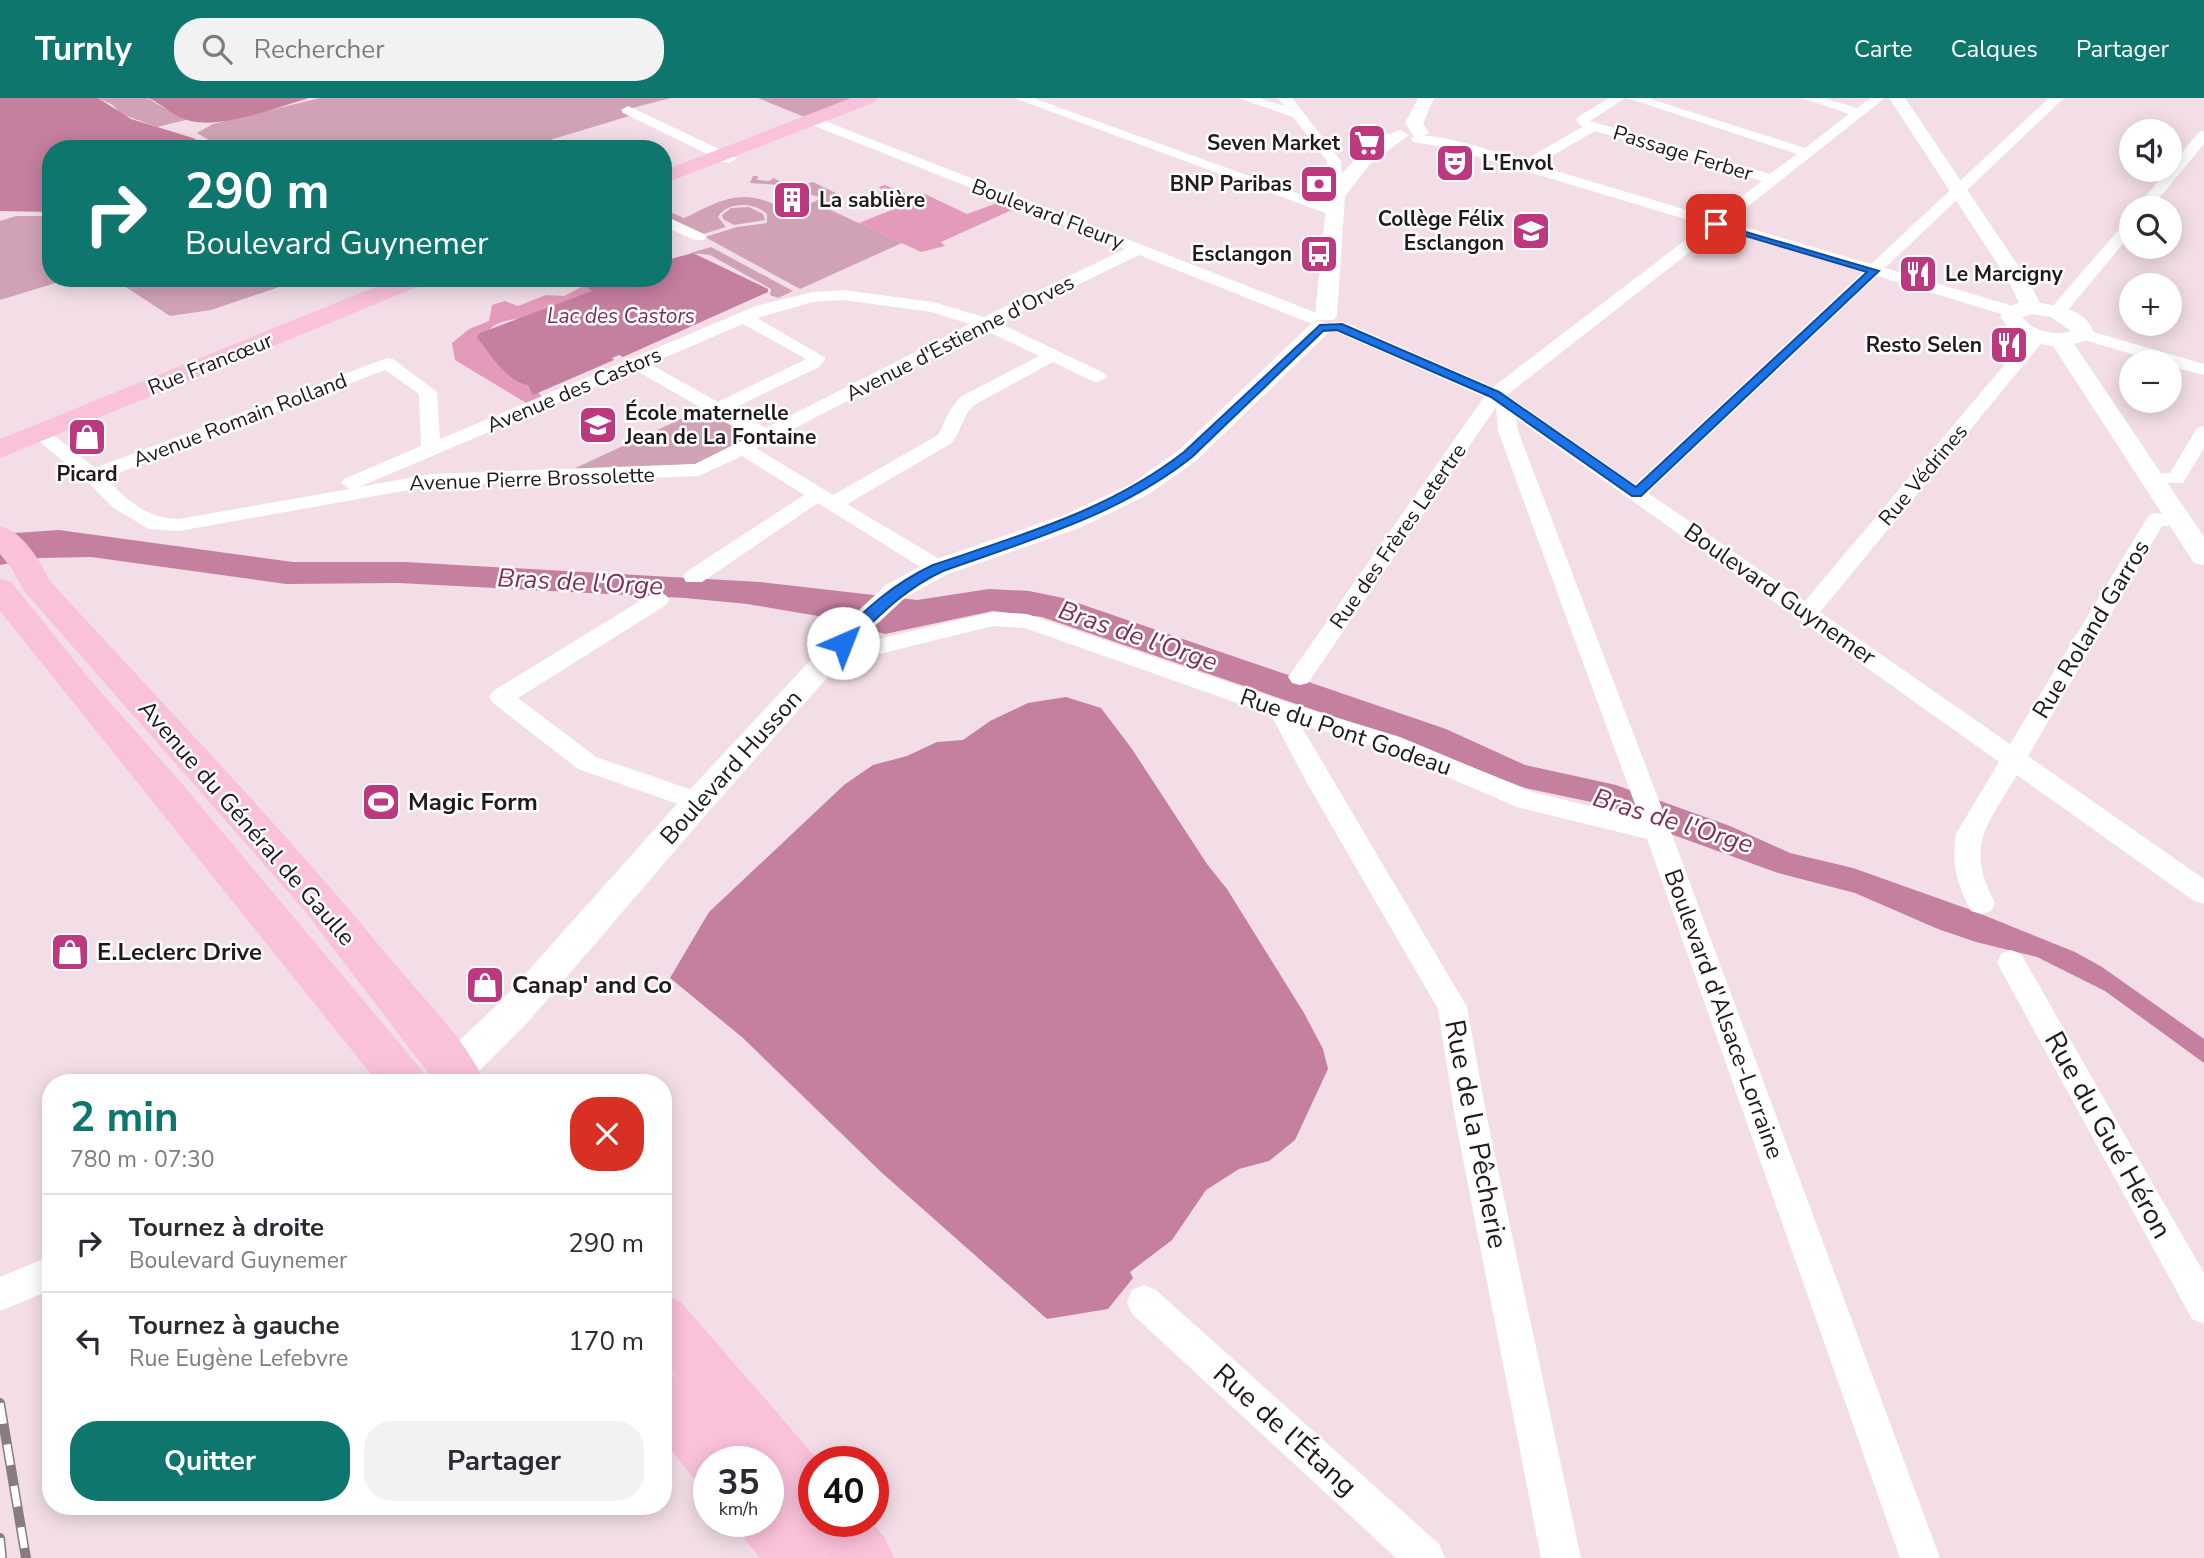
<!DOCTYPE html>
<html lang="fr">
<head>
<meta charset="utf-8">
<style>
  :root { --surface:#fff; --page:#f2f2f3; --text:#2b2b33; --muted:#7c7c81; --line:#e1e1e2; --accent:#0f766e }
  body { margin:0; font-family:"Nunito Sans",sans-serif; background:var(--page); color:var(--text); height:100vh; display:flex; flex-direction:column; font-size:26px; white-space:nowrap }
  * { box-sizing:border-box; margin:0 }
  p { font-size:23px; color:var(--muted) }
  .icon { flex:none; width:38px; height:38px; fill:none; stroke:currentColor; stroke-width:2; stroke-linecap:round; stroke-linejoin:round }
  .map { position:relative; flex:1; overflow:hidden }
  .details { position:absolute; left:42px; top:976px; width:630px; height:441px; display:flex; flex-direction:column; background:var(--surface); border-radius:28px; box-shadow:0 4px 18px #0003 }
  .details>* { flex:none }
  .banner { position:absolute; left:42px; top:42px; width:630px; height:147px; border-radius:28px; box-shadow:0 4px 18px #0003; background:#0f766e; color:#fff; overflow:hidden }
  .fabs { position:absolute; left:2119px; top:21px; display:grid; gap:14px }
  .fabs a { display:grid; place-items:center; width:63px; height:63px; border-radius:50%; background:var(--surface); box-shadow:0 4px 18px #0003; font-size:35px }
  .speed { position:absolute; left:693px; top:1348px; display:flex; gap:14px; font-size:35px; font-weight:700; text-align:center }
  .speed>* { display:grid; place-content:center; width:91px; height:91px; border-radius:50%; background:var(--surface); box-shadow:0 4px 18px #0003; line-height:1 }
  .speed small { font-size:18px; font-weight:400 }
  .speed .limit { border:10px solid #d22; background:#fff; color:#111 }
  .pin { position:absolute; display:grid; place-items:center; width:60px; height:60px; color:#fff; margin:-30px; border-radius:14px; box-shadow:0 4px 10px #0006 }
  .me { position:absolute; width:77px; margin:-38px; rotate:44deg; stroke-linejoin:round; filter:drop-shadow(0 0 5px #0008) }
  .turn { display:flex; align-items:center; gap:24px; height:147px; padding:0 28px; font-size:32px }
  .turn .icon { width:91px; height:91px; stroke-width:2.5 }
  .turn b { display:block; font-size:49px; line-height:60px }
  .round { display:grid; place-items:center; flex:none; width:74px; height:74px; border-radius:28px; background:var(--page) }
  .head { display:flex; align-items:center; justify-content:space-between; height:119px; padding:0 28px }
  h1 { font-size:42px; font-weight:700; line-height:52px; color:var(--accent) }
  .primary-button { display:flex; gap:14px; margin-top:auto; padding:14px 28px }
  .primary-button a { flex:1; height:80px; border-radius:28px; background:var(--accent); color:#fff; font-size:28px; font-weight:700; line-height:80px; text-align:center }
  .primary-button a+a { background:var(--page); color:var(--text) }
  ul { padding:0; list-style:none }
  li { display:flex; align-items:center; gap:21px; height:98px; padding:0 28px; border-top:2px solid var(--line) }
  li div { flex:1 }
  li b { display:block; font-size:26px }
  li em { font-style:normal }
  header { display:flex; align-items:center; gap:42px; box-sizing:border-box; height:98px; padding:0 35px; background:var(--accent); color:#fff }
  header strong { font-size:33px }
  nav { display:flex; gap:38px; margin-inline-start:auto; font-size:24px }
  .search { width:490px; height:63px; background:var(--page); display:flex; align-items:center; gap:18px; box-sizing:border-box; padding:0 24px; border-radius:28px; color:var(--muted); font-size:26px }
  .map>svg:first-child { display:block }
  .green { fill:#d1a2b6 }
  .forest { fill:#e49bbb }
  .water { fill:#c57f9f }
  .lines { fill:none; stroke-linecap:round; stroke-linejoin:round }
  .minor { fill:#fff; fill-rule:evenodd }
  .tertiary { fill:#fff; fill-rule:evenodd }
  .primary { fill:#fac1db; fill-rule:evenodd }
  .rail-casing { stroke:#887b81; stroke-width:10 }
  .rail { stroke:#fff; stroke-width:7; stroke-dasharray:21; stroke-linecap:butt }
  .route { fill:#1a73e8; stroke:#114b97; stroke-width:2 }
  .labels { text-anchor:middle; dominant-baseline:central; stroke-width:5; stroke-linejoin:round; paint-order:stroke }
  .far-poi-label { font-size:21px; font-weight:bold; fill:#211a1d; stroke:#fff; text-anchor:end }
  .far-street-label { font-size:21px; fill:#211a1d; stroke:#fff }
  .far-water-label { font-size:21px; font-style:italic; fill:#812d59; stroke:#fff }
  .street-label { font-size:24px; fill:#211a1d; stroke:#fff }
  .poi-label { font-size:24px; font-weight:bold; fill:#211a1d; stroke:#fff; text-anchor:start }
  .water-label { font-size:26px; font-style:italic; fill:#812d59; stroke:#fff }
  .near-street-label { font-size:28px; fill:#211a1d; stroke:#fff }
</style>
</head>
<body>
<header>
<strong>Turnly</strong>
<div class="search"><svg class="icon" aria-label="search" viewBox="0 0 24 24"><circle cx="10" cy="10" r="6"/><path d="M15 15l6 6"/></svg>Rechercher</div>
<nav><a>Carte</a><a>Calques</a><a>Partager</a></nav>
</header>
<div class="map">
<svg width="2204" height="1460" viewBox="0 0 2204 1460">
  <rect width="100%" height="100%" fill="#f3dee7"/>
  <g class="green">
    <polygon points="98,0 147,0 186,22 157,29 121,16 113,7"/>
    <polygon points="320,0 671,0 628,11 636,16 520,51 225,51 197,35 213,26"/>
    <polygon points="758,0 868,0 812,22"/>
    <path d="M753,78h5l-1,4 13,1 3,-3 21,10 19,-6 29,14 -20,10 80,37 -102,46 -95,-52 32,-10 30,-4v-9c-12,-12 -40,-13 -49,3l8,10 -23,7 -40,-16v-9l21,9c25,-11 48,-28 79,-18 6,1 16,8 27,13l32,-15 -44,-13 -28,-2z"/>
    <polygon points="749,109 763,116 765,122 734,127 723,121 722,117 731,110"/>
    <polygon points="16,118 51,118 51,180 72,180 0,202 0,123"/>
    <polygon points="711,149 793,193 778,200 770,197 771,191 710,157 690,155"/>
    <polygon points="112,180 306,180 211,212 170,218"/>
    <polygon points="698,309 746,336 744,344 701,366 571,372 696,314"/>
  </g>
  <g class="forest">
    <polygon points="885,87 917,100 925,96 967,116 1000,104 1014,111 941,144 945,148 921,154 859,125 899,109 874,99 883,93 879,89"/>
    <path d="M599,180h26l-101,40c-18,2 -33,4 -42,21l49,44 11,14 -14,7 -73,-44 -3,-17 17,-14 20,-8 3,-16 13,-4 13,5 28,-11 18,1z"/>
  </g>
  <g class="water">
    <polygon points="0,0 98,0 131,21 193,40 214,51 51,51 51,114 0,113"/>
    <path d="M148,0h161c-32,9 -86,31 -118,23 -17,-3 -28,-17 -43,-23z"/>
    <path d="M693,155l75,36v3l-145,65 -4,-2 -7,3 2,2 -81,35 -5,-10c-21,-3 -39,-32 -51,-48l3,-4 112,-42 -5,-4 22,-9h54v-17z"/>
    <polygon points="59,432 293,464 405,464 760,484 917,502 989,491 1029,493 1063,500 1446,631 1525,667 1616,687 1730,728 1790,755 1853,770 1971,812 2075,854 2102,869 2204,941 2204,965 2105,893 2037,859 1976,844 1938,831 1855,795 1778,775 1668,735 1610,708 1525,690 1405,643 1042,519 993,513 885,536 824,519 747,506 685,500 398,485 286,486 91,459 40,460 0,467 0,436"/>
    <polygon points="1066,599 1101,610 1132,651 1207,766 1227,791 1304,915 1323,951 1328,971 1295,1042 1269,1063 1239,1071 1206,1092 1172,1142 1130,1174 1133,1180 1108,1211 1047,1221 881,1074 743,940 670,880 709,814 844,687 873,667 907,658 937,644 963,642 990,623 1028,605"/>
  </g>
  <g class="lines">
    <g class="minor">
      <polygon points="1014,0 1033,0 1338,110 1341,113 1333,118 1328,116"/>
      <polygon points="1238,0 1259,0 1284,8 1278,0 1292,0 1341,63 1342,85 1347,91 1345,94 1335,94 1328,86 1327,63 1293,19"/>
      <path d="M1609,0h16l-35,23 180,53 27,-20 -170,-56h20l158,50 44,-34 -47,-16h21l34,10 13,-10h15l-157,124 143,42 178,-166h15l-179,170 135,40 2,4 -2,4h-12l-131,-40 -229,217 157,108 227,-269h12l3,4 -3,4 -224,272 190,132 139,-229 7,-2 30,4 3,4 -3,4 -24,1 -134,230 176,123v25l-10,-3 -177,-126c-29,49 -53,70 -22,128l-4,8 -10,3 -10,-3c-14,-27 -20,-47 -15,-77l43,-72 -483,-344 2,13 153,401 269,726h-40l-253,-719 -130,-32 -135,-58 -82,-25 167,283 20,111 94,440h-40l-86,-440 -17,-109 -130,-224 -37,-70 -246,-87 -32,-2 -162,40 -8,-3 -4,-5 4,-5 8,-3 162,-38 34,2 262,89 111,34 132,55 108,26 -142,-387 -2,-24 -188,276 -8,2 -8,-2 -4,-6 196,-280 -152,-67 -3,-4 3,-4h12l149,65 212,-162 -256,-77 -36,-6 -2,-3c15,-13 91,16 112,22l59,-34 -6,-7 2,-3zM1595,33l167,50 -48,37 -178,-53zM1719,131l144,43 -228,212 -128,-89z"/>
      <polygon points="628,8 734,58 736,61 729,65 724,64 623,15 621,12"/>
      <path d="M812,18l507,198 2,4 -8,5 -6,-1 -168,-67 -140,68 105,50 3,4 -9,5 -6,-1 -39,-19 -79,43c-11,10 -13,26 -22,38l-105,61 99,59 3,5 -3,5h-16l-112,-70 -116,79h-16l-3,-5 3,-5 118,-77 -62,-39 -43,20 -268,10 -252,45 -30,-2 -37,-22 -26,-27 -57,-47 3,-4h14l49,39 292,-110 6,1 44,33 3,47 316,-133 57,-14 30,-2 90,12 51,15 141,-68 -318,-126 -2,-3zM843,202l88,12 39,12 -204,104 -34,-19 87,-42 7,-9 -69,-40 56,-16zM743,226l63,35 -88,43 -68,-38zM985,232l54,26 -79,41 -10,13 -12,25 -105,60 -77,-47zM385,272l34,24 2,52 -77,33 -3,4 8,6 -170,30c-32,0 -52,-19 -73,-41zM635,272l116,66 -56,28 -264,10 -72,13z"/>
      <polygon points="2204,33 2204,46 2151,110 2136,110 2199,34"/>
      <polygon points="663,117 704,136 707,139 704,142 694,142 663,128"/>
      <polygon points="2132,121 2132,135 2063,218 2051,218 2049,214 2051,210 2127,122"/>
      <polygon points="2083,231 2204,266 2204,277 2170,268 2170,264 2159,264 2077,240 2074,236"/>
      <polygon points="2204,328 2204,350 2183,385 2143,384 2140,380 2143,376 2170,375 2197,330"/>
      <polygon points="658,495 666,497 669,502 666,507 518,600 596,659 707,697 711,704 707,711 698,713 578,671 493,605 489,599 493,593 650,497"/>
      <polygon points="2011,852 2021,856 2204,1175 2204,1226 2192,1221 2001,872 1997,864 2001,856"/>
      <polygon points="51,1158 51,1192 0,1213 0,1179"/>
      <polygon points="1144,1187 1156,1192 1439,1446 1445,1460 1396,1460 1132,1216 1127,1204 1132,1192"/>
    </g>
    <g class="tertiary">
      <polygon points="1418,0 1434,0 1423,25 1429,35 1420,40 1414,39 1405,25"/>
      <path d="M1889,0h16l123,182 12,23c21,3 49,8 54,31l-3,5 -17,5 130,193v28l-10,-2 -141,-217c-23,-3 -41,-9 -53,-30 5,-7 10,-11 19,-13l-11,-23zM2032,216l19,3 20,14c-17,5 -37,1 -49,-14z"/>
      <polygon points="1400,32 1409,37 1370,66 1345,98 1337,217 1334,222 1318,222 1315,217 1327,98 1341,76 1367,50 1385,37"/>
      <polygon points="1320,223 1328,225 1331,230 1328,235 1197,362 1149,396 1082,429 948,476 906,499 865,537 710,712 528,924 467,985 439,985 434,974 439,962 502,902 686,696 845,525 886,487 928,464 1064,417 1131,386 1179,352 1312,225"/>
    </g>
    <g class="primary">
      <polygon points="851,0 878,0 875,4 663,86 663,73"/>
      <polygon points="397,180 431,180 427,185 0,360 0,341"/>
      <path d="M0,428c22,5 40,34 49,54 114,124 232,246 339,376 31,38 78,83 97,127h-49l-133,-174 -279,-318 -12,-22 -12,-15z"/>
      <polygon points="0,481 11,484 92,584 178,681 421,971 428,985 378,985 0,513"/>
      <polygon points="663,1196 681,1204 819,1363 814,1363 814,1423 871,1423 885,1440 894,1460 827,1460 825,1457 826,1460 760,1460 746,1443 738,1423 768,1423 768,1395 777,1399 768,1389 768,1363 747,1363 741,1355 744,1363 709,1363 709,1388 696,1383 663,1342 663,1273 677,1279 663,1262"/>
    </g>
    <defs>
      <g id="rail">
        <polyline points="0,1305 26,1460"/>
        <polyline points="0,1440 2,1460"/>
      </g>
    </defs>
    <use href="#rail" class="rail-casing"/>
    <use href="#rail" class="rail"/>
  </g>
  <path class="route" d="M1712,124l167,49 -238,225h-9l-141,-99 -154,-67 -14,1 -131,126c-73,58 -162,83 -249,114 -39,18 -65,46 -95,75h-10l-2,-3c25,-33 61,-61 97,-78 88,-30 177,-55 251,-113l136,-127 22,-1 157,68 137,95 231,-215 -155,-46z"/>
  <defs>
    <symbol id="supermarket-square" viewBox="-11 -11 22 22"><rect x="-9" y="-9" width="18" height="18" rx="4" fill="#bc3980" stroke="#fff"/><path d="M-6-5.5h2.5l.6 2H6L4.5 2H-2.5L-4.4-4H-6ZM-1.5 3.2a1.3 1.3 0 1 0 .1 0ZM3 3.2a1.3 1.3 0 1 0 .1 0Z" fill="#fff"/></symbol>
    <symbol id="theatre-square" viewBox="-11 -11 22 22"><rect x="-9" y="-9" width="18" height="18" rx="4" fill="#bc3980" stroke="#fff"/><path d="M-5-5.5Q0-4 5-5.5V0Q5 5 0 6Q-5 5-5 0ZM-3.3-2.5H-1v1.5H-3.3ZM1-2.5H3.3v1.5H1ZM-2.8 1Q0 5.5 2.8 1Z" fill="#fff"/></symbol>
    <symbol id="bank-square" viewBox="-11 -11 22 22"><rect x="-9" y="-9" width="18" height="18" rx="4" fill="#bc3980" stroke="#fff"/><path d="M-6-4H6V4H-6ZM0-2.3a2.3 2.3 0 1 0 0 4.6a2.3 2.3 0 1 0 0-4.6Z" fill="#fff"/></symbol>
    <symbol id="building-square" viewBox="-11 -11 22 22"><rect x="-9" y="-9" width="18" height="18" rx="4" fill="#bc3980" stroke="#fff"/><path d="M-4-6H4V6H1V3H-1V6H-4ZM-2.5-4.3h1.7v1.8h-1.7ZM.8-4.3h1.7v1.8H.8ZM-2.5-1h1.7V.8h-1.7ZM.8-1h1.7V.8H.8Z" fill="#fff"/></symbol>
    <symbol id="school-square" viewBox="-11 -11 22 22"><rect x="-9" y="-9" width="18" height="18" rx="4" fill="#bc3980" stroke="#fff"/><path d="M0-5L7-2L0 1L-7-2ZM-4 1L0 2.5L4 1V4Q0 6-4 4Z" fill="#fff"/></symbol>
    <symbol id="bus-square" viewBox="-11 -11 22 22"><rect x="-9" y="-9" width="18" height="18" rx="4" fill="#bc3980" stroke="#fff"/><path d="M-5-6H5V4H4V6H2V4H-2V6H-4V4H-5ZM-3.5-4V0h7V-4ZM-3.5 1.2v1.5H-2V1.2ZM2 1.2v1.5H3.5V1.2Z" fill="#fff"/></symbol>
    <symbol id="restaurant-square" viewBox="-11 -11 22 22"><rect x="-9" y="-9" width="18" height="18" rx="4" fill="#bc3980" stroke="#fff"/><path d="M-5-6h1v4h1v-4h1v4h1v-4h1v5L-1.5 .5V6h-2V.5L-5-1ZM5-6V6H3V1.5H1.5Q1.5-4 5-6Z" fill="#fff"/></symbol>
    <symbol id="shop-square" viewBox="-11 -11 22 22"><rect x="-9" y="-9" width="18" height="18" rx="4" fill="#bc3980" stroke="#fff"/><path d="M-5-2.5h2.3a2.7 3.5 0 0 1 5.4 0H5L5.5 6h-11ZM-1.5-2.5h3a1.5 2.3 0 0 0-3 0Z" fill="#fff"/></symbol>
    <symbol id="stadium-square" viewBox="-11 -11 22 22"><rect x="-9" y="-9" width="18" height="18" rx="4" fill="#bc3980" stroke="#fff"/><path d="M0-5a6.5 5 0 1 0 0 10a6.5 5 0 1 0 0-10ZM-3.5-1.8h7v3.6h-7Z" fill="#fff"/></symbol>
  </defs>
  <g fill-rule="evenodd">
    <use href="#supermarket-square" x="1345" y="23" width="44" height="44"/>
    <use href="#theatre-square" x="1433" y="43" width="44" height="44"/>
    <use href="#bank-square" x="1297" y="64" width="44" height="44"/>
    <use href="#building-square" x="770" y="80" width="44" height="44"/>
    <use href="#school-square" x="1509" y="111" width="44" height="44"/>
    <use href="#bus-square" x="1297" y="134" width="44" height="44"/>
    <use href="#restaurant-square" x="1896" y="154" width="44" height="44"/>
    <use href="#restaurant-square" x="1987" y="225" width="44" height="44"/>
    <use href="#school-square" x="576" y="305" width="44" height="44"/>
    <use href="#shop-square" x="65" y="317" width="44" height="44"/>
    <use href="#stadium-square" x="359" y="682" width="44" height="44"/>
    <use href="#shop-square" x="48" y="832" width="44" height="44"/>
    <use href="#shop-square" x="463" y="865" width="44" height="44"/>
  </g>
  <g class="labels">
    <g class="far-poi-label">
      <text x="1340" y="45">Seven Market</text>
      <text x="1482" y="65" text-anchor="start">L'Envol</text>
      <text x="1292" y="86">BNP Paribas</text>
      <text x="819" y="102" text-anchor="start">La sablière</text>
      <text x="1504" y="121">Collège Félix<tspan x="1504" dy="24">Esclangon</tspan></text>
      <text x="1292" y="156">Esclangon</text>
      <text x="1945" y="176" text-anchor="start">Le Marcigny</text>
      <text x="1982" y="247">Resto Selen</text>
      <text x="625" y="315" text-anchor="start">École maternelle<tspan x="625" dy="24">Jean de La Fontaine</tspan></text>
      <text x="87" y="376" text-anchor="middle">Picard</text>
    </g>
    <g class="far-street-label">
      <text transform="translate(1683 55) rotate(17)">Passage Ferber</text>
      <text transform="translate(1048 116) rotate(21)">Boulevard Fleury</text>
      <text transform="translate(960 240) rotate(-27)">Avenue d'Estienne d'Orves</text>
      <text transform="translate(210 266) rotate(-22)">Rue Francœur</text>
      <text transform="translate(574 292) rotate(-23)">Avenue des Castors</text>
      <text transform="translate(240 322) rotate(-21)">Avenue Romain Rolland</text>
      <text transform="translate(1923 377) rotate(-50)">Rue Védrines</text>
      <text transform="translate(532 381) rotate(-2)">Avenue Pierre Brossolette</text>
      <text transform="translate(1398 438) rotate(-55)">Rue des Frères Letertre</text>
    </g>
    <g class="far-water-label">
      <text x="621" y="218">Lac des Castors</text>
    </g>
    <g class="street-label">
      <text transform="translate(1780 496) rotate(35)">Boulevard Guynemer</text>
      <text transform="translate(2091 531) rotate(-59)">Rue Roland Garros</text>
      <text transform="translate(1346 634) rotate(19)">Rue du Pont Godeau</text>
      <text transform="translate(731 669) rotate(-48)">Boulevard Husson</text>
      <text transform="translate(247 725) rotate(49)">Avenue du Général de Gaulle</text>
      <text transform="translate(1724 916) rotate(70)">Boulevard d'Alsace-Lorraine</text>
    </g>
    <g class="poi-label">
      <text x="408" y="704">Magic Form</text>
      <text x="97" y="854">E.Leclerc Drive</text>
      <text x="512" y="887">Canap' and Co</text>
    </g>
    <g class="water-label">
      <text transform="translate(580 484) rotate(3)">Bras de l'Orge</text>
      <text transform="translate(1138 538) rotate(19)">Bras de l'Orge</text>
      <text transform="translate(1673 723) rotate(17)">Bras de l'Orge</text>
    </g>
    <g class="near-street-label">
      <text transform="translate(1476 1036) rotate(79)">Rue de la Pêcherie</text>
      <text transform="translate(2108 1037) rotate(61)">Rue du Gué Héron</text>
      <text transform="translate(1285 1332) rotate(42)">Rue de l'Étang</text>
    </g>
  </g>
</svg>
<div class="fabs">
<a><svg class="icon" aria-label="sound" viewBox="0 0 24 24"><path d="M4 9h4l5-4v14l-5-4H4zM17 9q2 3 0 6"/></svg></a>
<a><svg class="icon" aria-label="search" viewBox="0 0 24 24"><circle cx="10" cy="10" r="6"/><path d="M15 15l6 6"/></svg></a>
<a>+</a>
<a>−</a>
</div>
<div class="speed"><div>35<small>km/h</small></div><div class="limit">40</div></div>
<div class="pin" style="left:1716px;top:126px;background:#d93025"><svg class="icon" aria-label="arrive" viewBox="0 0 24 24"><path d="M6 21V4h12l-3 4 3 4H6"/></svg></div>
<svg class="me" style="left:843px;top:545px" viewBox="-20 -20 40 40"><circle r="19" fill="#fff"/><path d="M0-13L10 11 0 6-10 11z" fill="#1a73e8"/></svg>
<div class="banner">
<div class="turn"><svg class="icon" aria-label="right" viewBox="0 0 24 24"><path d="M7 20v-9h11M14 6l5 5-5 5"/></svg><div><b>290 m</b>Boulevard Guynemer</div></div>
</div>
<section class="details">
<div class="head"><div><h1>2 min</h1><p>780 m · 07:30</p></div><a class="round" style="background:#d93025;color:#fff"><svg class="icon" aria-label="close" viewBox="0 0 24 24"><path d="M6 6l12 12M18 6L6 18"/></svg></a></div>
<ul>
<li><svg class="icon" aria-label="right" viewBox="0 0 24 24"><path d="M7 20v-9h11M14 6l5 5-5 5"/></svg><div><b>Tournez à droite</b><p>Boulevard Guynemer</p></div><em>290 m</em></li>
<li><svg class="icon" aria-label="left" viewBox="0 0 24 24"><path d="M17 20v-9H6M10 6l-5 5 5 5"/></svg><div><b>Tournez à gauche</b><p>Rue Eugène Lefebvre</p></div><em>170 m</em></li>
</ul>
<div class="primary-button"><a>Quitter</a><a>Partager</a></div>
</section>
</div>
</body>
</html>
